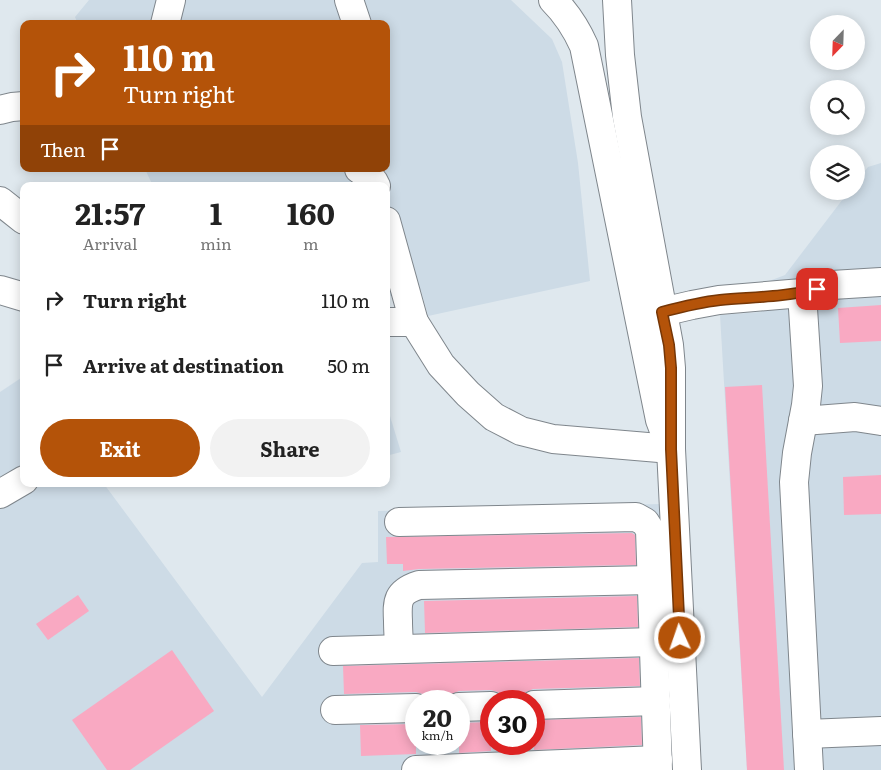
<!DOCTYPE html>
<html lang="en">
<head>
<meta charset="utf-8">
<style>
  :root { --surface:#fff; --page:#f2f2f2; --text:#222; --muted:#767676; --accent:#b45309 }
  body { margin:0; font-family:Literata,serif; background:var(--page); color:var(--text); height:100vh; display:flex; flex-direction:column; font-size:19px; white-space:nowrap }
  * { box-sizing:border-box; margin:0 }
  p { font-size:16px; color:var(--muted) }
  .icon { flex:none; width:28px; height:28px; fill:none; stroke:currentColor; stroke-width:2; stroke-linecap:round; stroke-linejoin:round }
  .map { position:relative; flex:1; overflow:hidden }
  .details { position:absolute; left:20px; top:182px; width:370px; height:305px; display:flex; flex-direction:column; background:var(--surface); border-radius:10px; box-shadow:0 2px 12px #0003 }
  .details>* { flex:none }
  .top-card { position:absolute; left:20px; top:20px; width:370px; height:152px; border-radius:10px; box-shadow:0 2px 12px #0003; background:#b45309; color:#fff; overflow:hidden }
  .needle { width:32px; rotate:203deg }
  .tools { position:absolute; left:810px; top:15px; display:grid; gap:10px }
  .tools a { display:grid; place-items:center; width:55px; height:55px; border-radius:50%; background:var(--surface); box-shadow:0 2px 12px #0003; font-size:25px }
  .speed { position:absolute; left:405px; top:690px; display:flex; gap:10px; font-size:25px; font-weight:700; text-align:center }
  .speed>* { display:grid; place-content:center; width:65px; height:65px; border-radius:50%; background:var(--surface); box-shadow:0 2px 12px #0003; line-height:1 }
  .speed small { font-size:12px; font-weight:400 }
  .speed .limit { border:8px solid #d22; background:#fff; color:#111 }
  .pin { position:absolute; display:grid; place-items:center; width:42px; height:42px; color:#fff; margin:-21px; border-radius:10px; box-shadow:0 2px 8px #0006 }
  .me { position:absolute; width:55px; margin:-28px; rotate:357deg; stroke-linejoin:round; filter:drop-shadow(0 0 4px #0008) }
  .turn { display:flex; align-items:center; gap:18px; height:105px; padding:0 20px; font-size:22px }
  .turn .icon { width:65px; height:65px; stroke-width:2.5 }
  .turn b { display:block; font-size:35px; line-height:42px }
  .then { display:flex; align-items:center; height:48px; padding:0 20px; background:#0003; gap:10px; font-size:19px }
  .eta { display:flex; justify-content:space-evenly; align-items:center; height:85px; text-align:center }
  .eta b { font-size:30px; font-weight:700; line-height:35px }
  .primary-button { display:flex; gap:10px; margin-top:auto; padding:10px 20px }
  .primary-button a { flex:1; height:58px; border-radius:30px; background:var(--accent); color:#fff; font-size:20px; font-weight:700; line-height:58px; text-align:center }
  .primary-button a+a { background:var(--page); color:var(--text) }
  ul { padding:0; list-style:none }
  li { display:flex; align-items:center; gap:15px; height:65px; padding:0 20px }
  li div { flex:1 }
  li b { display:block; font-size:19px }
  li em { font-style:normal }
  .map>svg:first-child { display:block }
  .built { fill:#cddbe6; fill-rule:evenodd }
  .building { fill:#f9a9c2 }
  .lines { fill:none; stroke-linecap:round; stroke-linejoin:round }
  .minor-casing { stroke:#7f868c; stroke-width:30 }
  .minor { stroke:#fff; stroke-width:28 }
  .route-casing { stroke:#753606; stroke-width:12 }
  .route { stroke:#b45309; stroke-width:9 }
</style>
</head>
<body>
<div class="map">
<svg width="881" height="770" viewBox="0 0 881 770">
  <rect width="100%" height="100%" fill="#dfe8ee"/>
  <g class="built">
    <polygon points="89,0 511,0 552,39 562,62 578,163 590,281 428,316 421,290 386,297 386,186 153,186 145,169 386,169 386,24 78,24 75,17"/>
    <polygon points="881,163 881,770 747,770 720,315 761,312 761,284 785,275 849,191 856,191 856,182 868,167"/>
    <path d="M24,376v108h80l158,213 100,-134 16,-1v-51l283,-7 11,266h-672v-378zM416,701h43v43h-43zM491,701h43v43h-43z"/>
    <polygon points="386,403 401,452 386,456"/>
  </g>
  <g class="building">
    <polygon points="881,305 881,341 840,343 838,308"/>
    <polygon points="762,385 784,770 747,770 725,387"/>
    <polygon points="881,475 881,514 844,515 843,477"/>
    <polygon points="632,533 635,535 636,565 419,569 403,571 403,564 387,564 386,537"/>
    <polygon points="78,595 89,611 48,640 36,624"/>
    <polygon points="637,596 638,627 425,633 424,601"/>
    <polygon points="172,650 214,711 130,770 107,770 72,720"/>
    <polygon points="639,658 640,686 533,689 524,693 500,694 498,692 491,690 459,691 449,695 425,696 423,694 416,692 344,694 343,666"/>
    <polygon points="641,717 642,745 534,750 534,720"/>
    <polygon points="491,722 491,751 459,753 459,723"/>
    <polygon points="416,724 416,754 361,756 360,725"/>
  </g>
  <g class="lines">
    <defs>
      <g id="minor">
        <polyline points="349,0 357,24"/>
        <path d="M553,0c14,14 23,28 31,46l76,374 11,29 16,321"/>
        <polyline points="165,24 171,0"/>
        <polyline points="0,110 12,107 24,106"/>
        <path d="M359,169c7,4 14,9 17,17"/>
        <polyline points="0,201 24,220"/>
        <polyline points="386,221 414,322"/>
        <polyline points="0,290 24,297"/>
        <polyline points="802,293 808,386 806,405 797,453 794,482 809,770"/>
        <polyline points="662,312 692,305 719,300 802,293 832,285 881,282"/>
        <polyline points="386,322 414,322 441,365 468,394 494,417 521,431 553,439 671,449 671,368 669,345 627,117 620,55 617,0"/>
        <polyline points="803,421 855,417 881,421"/>
        <polyline points="0,494 24,480"/>
        <polyline points="399,522 636,517 645,522 650,530 658,770"/>
        <path d="M399,649c0,-9 -1,-18 -1,-28 -1,-20 -1,-29 21,-36l233,-5"/>
        <polyline points="333,651 654,642"/>
        <polyline points="534,705 656,701"/>
        <polyline points="459,707 491,706"/>
        <polyline points="335,710 416,708"/>
        <polyline points="807,734 881,731"/>
        <polyline points="416,770 658,760"/>
      </g>
    </defs>
    <use href="#minor" class="minor-casing"/>
    <use href="#minor" class="minor"/>
  </g>
  <g class="lines">
    <defs>
      <path id="route" d="M680,638l-9,-189v-81l-2,-23 -7,-33c19,-5 39,-10 58,-12 33,-3 65,-3 97,-11"/>
    </defs>
    <use href="#route" class="route-casing"/>
    <use href="#route" class="route"/>
  </g>
</svg>
<div class="tools">
<a><svg class="needle" viewBox="-14 -14 28 28"><path d="M0-13l5 13h-10z" fill="#e53935"/><path d="M0 13l5-13h-10z" fill="#767676"/></svg></a>
<a><svg class="icon" aria-label="search" viewBox="0 0 24 24"><circle cx="10" cy="10" r="6"/><path d="M15 15l6 6"/></svg></a>
<a><svg class="icon" aria-label="layers" viewBox="0 0 24 24"><path d="M12 4l9 5-9 5-9-5zM3 14l9 5 9-5"/></svg></a>
</div>
<div class="speed"><div>20<small>km/h</small></div><div class="limit">30</div></div>
<div class="pin" style="left:817px;top:289px;background:#d93025"><svg class="icon" aria-label="arrive" viewBox="0 0 24 24"><path d="M6 21V4h12l-3 4 3 4H6"/></svg></div>
<svg class="me" style="left:680px;top:638px" viewBox="-20 -20 40 40"><circle r="17" fill="#b45309" stroke="#fff" stroke-width="3"/><path d="M0-11L8 9 0 5-8 9z" fill="#fff"/></svg>
<div class="top-card">
<div class="turn"><svg class="icon" aria-label="right" viewBox="0 0 24 24"><path d="M7 20v-9h11M14 6l5 5-5 5"/></svg><div><b>110 m</b>Turn right</div></div>
<div class="then">Then<svg class="icon" aria-label="arrive" viewBox="0 0 24 24"><path d="M6 21V4h12l-3 4 3 4H6"/></svg></div>
</div>
<section class="details">
<div class="eta">
<div><b>21:57</b><p>Arrival</p></div>
<div><b>1</b><p>min</p></div>
<div><b>160</b><p>m</p></div>
</div>
<ul>
<li><svg class="icon" aria-label="right" viewBox="0 0 24 24"><path d="M7 20v-9h11M14 6l5 5-5 5"/></svg><div><b>Turn right</b></div><em>110 m</em></li>
<li><svg class="icon" aria-label="arrive" viewBox="0 0 24 24"><path d="M6 21V4h12l-3 4 3 4H6"/></svg><div><b>Arrive at destination</b></div><em>50 m</em></li>
</ul>
<div class="primary-button"><a>Exit</a><a>Share</a></div>
</section>
</div>
</body>
</html>
